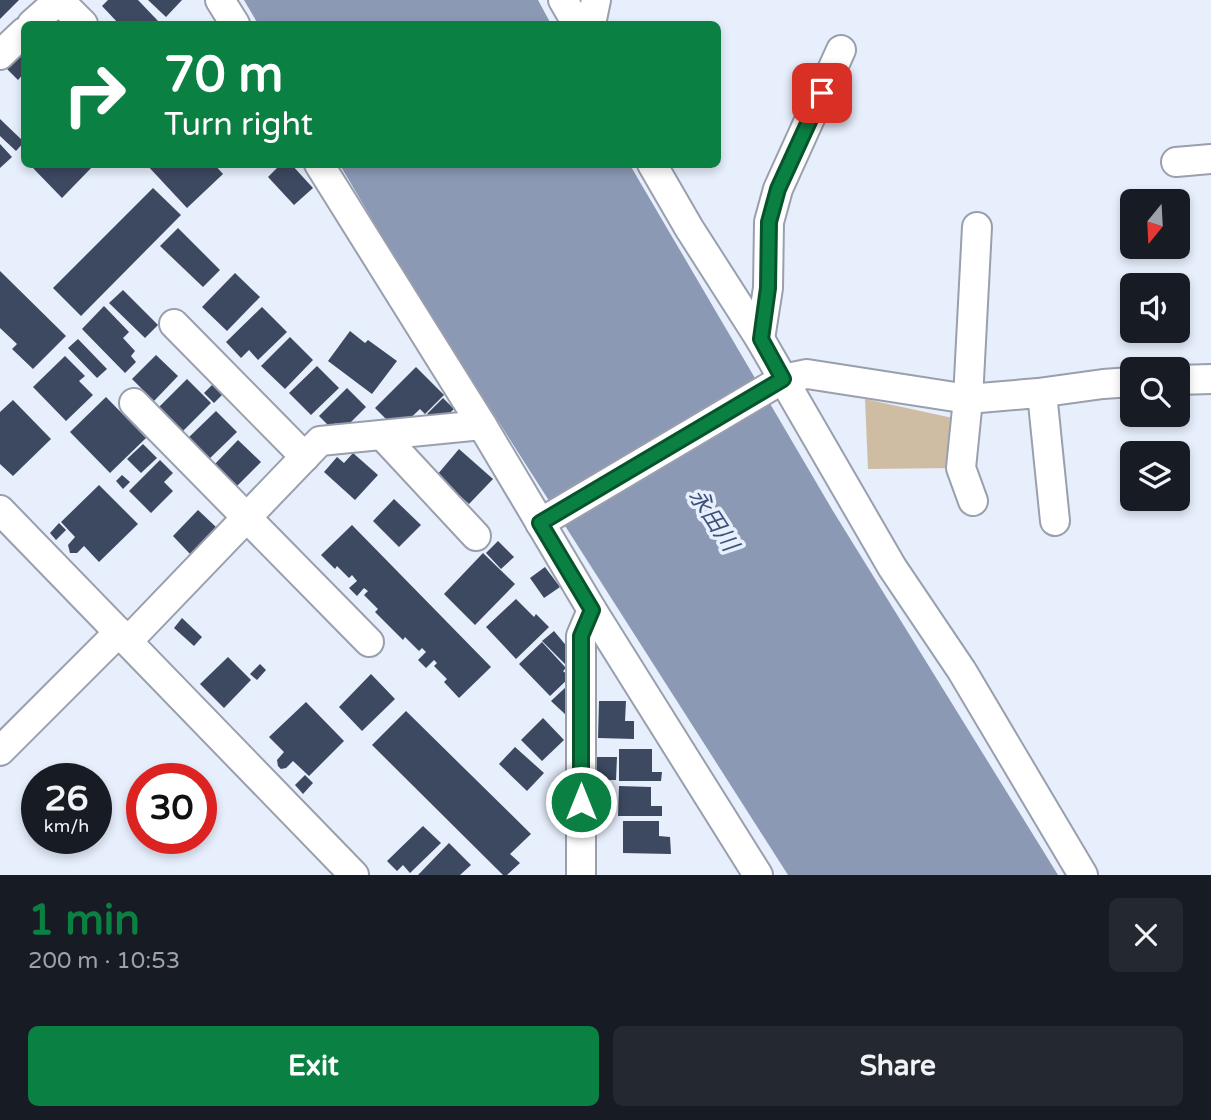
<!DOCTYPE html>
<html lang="en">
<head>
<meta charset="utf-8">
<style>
  :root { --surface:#171b24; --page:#242831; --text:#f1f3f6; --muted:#9ea1a6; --accent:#0b8043 }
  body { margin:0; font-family:"Varela Round","Noto Sans JP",sans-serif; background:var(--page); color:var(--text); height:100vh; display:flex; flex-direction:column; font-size:26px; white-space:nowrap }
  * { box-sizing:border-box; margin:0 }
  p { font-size:23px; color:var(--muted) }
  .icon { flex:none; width:38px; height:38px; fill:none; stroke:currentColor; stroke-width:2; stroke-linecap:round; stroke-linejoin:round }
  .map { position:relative; height:875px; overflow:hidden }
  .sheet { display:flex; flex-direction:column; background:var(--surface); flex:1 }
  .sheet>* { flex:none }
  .banner { position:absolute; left:21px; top:21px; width:700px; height:147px; border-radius:10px; box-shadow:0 4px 10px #0003; background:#0b8043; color:#fff; overflow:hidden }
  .needle { width:46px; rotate:198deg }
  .fabs { position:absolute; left:1120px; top:189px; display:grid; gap:14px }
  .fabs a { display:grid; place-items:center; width:70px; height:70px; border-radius:10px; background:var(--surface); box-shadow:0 4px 10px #0003; font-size:35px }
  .speed { position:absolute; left:21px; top:763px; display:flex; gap:14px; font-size:35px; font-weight:700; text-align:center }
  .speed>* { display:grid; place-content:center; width:91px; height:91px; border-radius:50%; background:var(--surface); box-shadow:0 4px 10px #0003; line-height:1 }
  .speed small { font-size:18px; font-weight:400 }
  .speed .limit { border:10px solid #d22; background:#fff; color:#111 }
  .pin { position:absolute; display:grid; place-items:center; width:60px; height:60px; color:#fff; margin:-30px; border-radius:14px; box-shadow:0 4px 10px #0006 }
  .me { position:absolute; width:77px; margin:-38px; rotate:0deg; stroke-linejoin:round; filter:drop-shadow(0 0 5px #0008) }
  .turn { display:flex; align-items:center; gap:24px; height:147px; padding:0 28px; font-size:32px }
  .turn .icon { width:91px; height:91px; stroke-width:2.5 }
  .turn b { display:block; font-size:49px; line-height:60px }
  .round { display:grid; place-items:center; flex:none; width:74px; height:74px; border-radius:10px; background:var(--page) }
  .overview { display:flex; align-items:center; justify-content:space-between; height:119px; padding:0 28px }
  h1 { font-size:42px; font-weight:700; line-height:52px; color:var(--accent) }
  .primary-button { display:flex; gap:14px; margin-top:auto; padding:14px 28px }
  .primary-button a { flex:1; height:80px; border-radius:10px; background:var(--accent); color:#fff; font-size:28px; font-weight:700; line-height:80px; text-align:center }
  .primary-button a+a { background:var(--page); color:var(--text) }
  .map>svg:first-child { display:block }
  .green { fill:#cfbda3 }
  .water { fill:#8c99b5 }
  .building { fill:#3d4961 }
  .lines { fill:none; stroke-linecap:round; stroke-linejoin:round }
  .minor-casing { stroke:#999fad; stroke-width:32 }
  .minor { stroke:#fff; stroke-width:28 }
  .route-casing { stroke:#07532c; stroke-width:18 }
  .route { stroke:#0b8043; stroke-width:12 }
  .labels { text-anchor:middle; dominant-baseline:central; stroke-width:7; stroke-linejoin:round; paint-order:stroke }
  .water-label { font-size:23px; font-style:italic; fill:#3d507a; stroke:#e7eefc }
</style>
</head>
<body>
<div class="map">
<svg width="1211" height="875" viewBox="0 0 1211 875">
  <rect width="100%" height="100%" fill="#e7eefc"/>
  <polygon class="green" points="865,399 962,420 954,468 868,469"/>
  <g class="water">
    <polygon points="244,0 538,0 551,24 258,24"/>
    <polygon points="340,165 630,165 833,511 1058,875 788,875 403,272"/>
  </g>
  <g class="building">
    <polygon points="0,0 19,0 0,19"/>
    <polygon points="108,0 138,0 159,22 156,24 119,24 102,6"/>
    <polygon points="148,0 182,0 166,17"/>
    <polygon points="21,52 24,56 24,73 18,80 1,63"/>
    <polygon points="0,119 24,142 16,151 0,136"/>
    <polygon points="0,144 12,157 0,168"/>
    <polygon points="34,164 95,164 62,198 32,167"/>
    <polygon points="146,164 214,164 223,174 187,208"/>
    <polygon points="281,164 291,164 313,188 294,205 268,177"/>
    <polygon points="153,188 181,215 81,316 53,288"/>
    <polygon points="178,228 220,270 203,287 160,246"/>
    <polygon points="0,271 66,336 33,369 12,349 17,344 0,328"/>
    <polygon points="235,273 260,297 227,331 202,307"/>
    <polygon points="123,290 158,325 145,338 109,303"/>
    <polygon points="104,306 129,332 123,338 135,351 131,356 136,362 125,373 82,329"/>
    <polygon points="262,307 287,332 258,360 249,350 241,358 226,342"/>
    <polygon points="350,331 365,343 368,340 397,361 372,394 328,361"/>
    <polygon points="290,337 313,360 285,389 261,366"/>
    <polygon points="78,339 107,369 97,378 68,348"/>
    <polygon points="156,355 178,376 154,401 132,379"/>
    <polygon points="65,356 85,376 79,381 93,395 66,421 33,387"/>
    <polygon points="317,366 339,388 311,415 289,393"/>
    <polygon points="416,367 444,395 425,414 420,409 403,425 393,426 375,408"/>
    <polygon points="187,379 211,403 182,432 158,408"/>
    <polygon points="215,382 225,392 214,403 204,393"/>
    <polygon points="347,388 366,407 343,430 336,423 331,428 319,416"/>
    <polygon points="106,397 146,438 110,473 70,432"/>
    <polygon points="443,398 454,409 437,425 427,414"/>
    <polygon points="13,400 51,439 13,476 0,464 0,412"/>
    <polygon points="216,411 237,432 207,461 186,440"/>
    <polygon points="238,440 261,462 235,488 213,466"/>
    <polygon points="143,444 157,458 141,473 127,459"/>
    <polygon points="459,449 493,479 469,504 437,475"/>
    <polygon points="353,453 378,475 355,500 324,472 337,457 344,463"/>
    <polygon points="160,460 173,473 164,482 173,491 151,513 129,491"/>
    <polygon points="122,475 130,482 123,489 116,481"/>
    <polygon points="99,485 138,524 99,562 84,546 77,553 70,553 68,545 75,537 61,522"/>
    <polygon points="394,499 421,525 399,547 373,521"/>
    <polygon points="198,510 216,527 190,554 173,536"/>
    <polygon points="59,523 66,530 56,540 50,533"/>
    <polygon points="352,525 491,667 459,698 444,682 447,679 434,666 437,663 434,660 426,668 418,660 426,652 422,648 419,651 405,637 403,640 375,612 378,609 364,595 368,591 364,588 357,596 349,588 357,581 352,575 349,578 337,566 335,569 321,555"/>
    <polygon points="498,541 514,557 501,569 486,553"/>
    <polygon points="483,553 515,584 475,625 444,594"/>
    <polygon points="545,567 560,587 544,598 530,578"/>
    <polygon points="516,599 534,617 536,614 549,627 516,659 486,627"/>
    <polygon points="182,618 202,637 194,646 174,628"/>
    <polygon points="554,631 569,649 565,664 542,641"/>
    <polygon points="542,642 566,668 563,671 570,677 550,696 519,664"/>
    <polygon points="228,657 251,680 224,708 200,684"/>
    <polygon points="260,664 266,670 257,680 250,674"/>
    <polygon points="371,674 395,699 362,731 339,707"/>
    <polygon points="567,686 567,716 551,701"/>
    <polygon points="599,701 626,701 625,721 634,721 634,739 598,738"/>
    <polygon points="306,702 344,741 309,776 293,761 286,768 281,769 278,766 277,760 284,752 269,737"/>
    <polygon points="406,711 531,834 510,854 520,863 507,875 503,875 372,745"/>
    <polygon points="543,718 564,740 542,761 521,740"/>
    <polygon points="515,747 544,773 527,791 499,764"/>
    <polygon points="619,749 652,749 652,772 662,772 661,781 619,781"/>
    <polygon points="595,757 617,757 616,780 595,780"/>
    <polygon points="305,775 313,783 303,794 295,785"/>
    <polygon points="619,786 651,787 651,806 662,806 662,816 618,816"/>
    <polygon points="623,821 659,821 659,836 670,837 671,854 623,853"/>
    <polygon points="423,826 441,843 410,873 403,865 397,871 387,861"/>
    <polygon points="449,843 471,865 460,875 418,875"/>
  </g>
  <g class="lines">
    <defs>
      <g id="minor">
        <polyline points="220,0 235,24"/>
        <polyline points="563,0 577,24"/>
        <polyline points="32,24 59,0 83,24"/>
        <polyline points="591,24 596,0"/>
        <polyline points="0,55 24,32"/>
        <polyline points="1176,162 1211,159"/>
        <polyline points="319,164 482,425 592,610 758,875"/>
        <polyline points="652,164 689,228 760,339 892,567 962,671 1083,875"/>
        <polyline points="174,324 305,457"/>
        <polyline points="760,339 768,288 769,222 778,189 841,50"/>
        <polyline points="1178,380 1211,379"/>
        <polyline points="1042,393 1055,521"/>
        <polyline points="134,403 369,642"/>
        <polyline points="382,435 476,536"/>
        <polyline points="973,501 961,468 968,399 977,227"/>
        <polyline points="0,510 354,875"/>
        <polyline points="540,523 783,379 807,374 968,399 1038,393 1103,384 1132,382"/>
        <polyline points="128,641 320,441 482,425"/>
        <polyline points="0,751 119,632"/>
        <polyline points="581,875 581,636 592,610"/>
      </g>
    </defs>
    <use href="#minor" class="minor-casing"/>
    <use href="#minor" class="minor"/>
  </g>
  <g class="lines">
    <defs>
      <polyline id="route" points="581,802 581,636 592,610 540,523 783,379 761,339 768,288 769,222 778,189 822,93"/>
    </defs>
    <use href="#route" class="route-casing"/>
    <use href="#route" class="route"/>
  </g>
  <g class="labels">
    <g class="water-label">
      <text transform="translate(713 520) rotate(57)">永田川</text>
    </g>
  </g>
</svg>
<div class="fabs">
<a><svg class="needle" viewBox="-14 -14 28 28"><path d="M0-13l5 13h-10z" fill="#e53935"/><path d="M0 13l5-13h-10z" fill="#9ea1a6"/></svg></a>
<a><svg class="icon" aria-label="sound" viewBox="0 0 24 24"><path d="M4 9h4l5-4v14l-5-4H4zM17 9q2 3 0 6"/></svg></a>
<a><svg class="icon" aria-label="search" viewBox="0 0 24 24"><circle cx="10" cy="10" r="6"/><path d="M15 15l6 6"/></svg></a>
<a><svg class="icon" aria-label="layers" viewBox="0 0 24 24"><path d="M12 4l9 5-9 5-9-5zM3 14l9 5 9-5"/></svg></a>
</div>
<div class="speed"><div>26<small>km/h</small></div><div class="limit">30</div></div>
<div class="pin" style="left:822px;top:93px;background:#d93025"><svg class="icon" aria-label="arrive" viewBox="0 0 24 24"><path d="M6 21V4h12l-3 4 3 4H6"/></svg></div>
<svg class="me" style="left:581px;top:802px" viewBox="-20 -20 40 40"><circle r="17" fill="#0b8043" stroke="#fff" stroke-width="3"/><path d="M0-11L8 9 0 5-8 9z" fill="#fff"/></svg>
<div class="banner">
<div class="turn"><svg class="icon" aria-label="right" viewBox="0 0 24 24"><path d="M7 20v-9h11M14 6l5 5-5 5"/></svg><div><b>70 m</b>Turn right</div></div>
</div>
</div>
<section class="sheet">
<div class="overview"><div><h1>1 min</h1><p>200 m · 10:53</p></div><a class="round"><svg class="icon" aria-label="close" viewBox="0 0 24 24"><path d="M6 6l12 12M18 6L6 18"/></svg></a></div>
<div class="primary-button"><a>Exit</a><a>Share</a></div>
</section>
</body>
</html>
